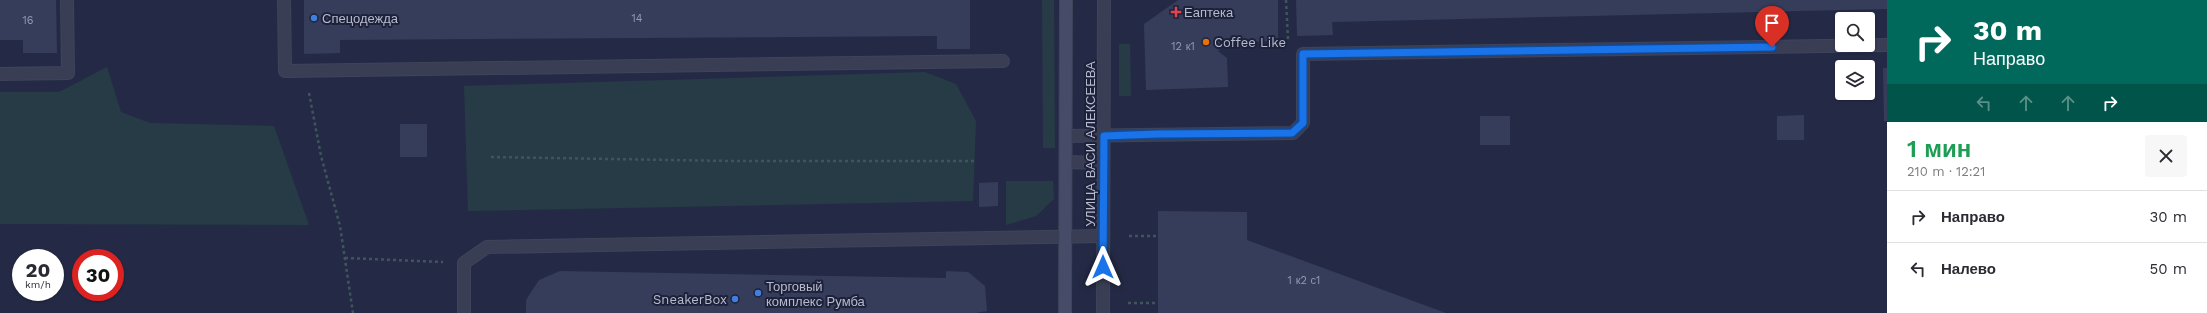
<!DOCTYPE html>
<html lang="ru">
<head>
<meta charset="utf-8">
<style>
  :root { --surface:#fff; --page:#f7f7f7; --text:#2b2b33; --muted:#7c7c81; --line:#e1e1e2 }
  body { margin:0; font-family:"Work Sans",sans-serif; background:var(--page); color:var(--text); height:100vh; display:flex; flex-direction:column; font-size:15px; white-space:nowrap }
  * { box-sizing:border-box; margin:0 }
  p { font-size:13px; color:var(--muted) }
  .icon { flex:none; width:22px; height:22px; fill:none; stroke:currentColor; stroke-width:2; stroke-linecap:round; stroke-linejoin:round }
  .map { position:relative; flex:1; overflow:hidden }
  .side { display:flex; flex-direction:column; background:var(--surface); width:320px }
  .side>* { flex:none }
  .guide { background:#00695c; color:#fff; overflow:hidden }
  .fabs { position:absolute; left:1835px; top:12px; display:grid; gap:8px }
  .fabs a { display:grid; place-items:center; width:40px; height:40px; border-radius:4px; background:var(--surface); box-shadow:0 1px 3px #0004; font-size:20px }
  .speed { position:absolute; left:12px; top:249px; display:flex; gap:8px; font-size:20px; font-weight:700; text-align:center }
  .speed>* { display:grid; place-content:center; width:52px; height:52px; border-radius:50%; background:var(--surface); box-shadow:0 1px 3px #0004; line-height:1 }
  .speed small { font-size:10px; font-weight:400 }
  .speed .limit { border:6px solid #d22; background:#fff; color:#111 }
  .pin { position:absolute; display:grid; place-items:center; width:34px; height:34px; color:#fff; margin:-41px -17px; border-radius:50% 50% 50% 0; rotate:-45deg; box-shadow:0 0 4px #0007 }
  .pin .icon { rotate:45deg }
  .me { position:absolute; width:44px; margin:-22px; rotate:0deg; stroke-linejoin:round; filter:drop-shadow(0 0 3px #0008) }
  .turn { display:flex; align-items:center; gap:14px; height:84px; padding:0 20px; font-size:18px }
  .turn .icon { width:52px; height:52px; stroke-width:2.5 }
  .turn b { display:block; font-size:28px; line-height:34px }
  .lanes { display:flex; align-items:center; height:38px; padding:0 20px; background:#0003; justify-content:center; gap:20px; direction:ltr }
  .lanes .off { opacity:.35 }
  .round { display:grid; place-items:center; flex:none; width:42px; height:42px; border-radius:4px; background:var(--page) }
  .head { display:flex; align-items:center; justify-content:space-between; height:68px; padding:0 20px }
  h1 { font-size:24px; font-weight:600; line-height:30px; color:#1e9e55 }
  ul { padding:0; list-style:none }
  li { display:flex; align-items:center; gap:12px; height:52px; padding:0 20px; border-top:1px solid var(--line) }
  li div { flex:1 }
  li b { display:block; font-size:15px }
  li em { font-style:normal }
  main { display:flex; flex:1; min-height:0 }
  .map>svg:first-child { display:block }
  .green { fill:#263b46 }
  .building { fill:#363d5b }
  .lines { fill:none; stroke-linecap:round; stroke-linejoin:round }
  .lane-casing { stroke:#3f445b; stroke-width:14 }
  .street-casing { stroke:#3f445b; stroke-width:14 }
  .secondary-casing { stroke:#3f445b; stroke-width:14 }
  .path { stroke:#40545d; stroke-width:2.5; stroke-dasharray:3 3; stroke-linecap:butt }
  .lane { stroke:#393e54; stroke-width:12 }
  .street { stroke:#393e54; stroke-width:12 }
  .secondary { stroke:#464b68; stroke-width:12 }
  .route-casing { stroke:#114b97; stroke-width:10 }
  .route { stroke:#1a73e8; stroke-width:7 }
  .health-dot { fill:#e0444e; stroke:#1d223a; stroke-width:1.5 }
  .shop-dot { fill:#3f7fe0; stroke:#1d223a; stroke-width:1.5 }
  .food-dot { fill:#e8710a; stroke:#1d223a; stroke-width:1.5 }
  .labels { text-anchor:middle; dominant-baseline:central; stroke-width:4; stroke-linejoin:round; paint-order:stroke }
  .number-label { font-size:11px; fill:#9499b0 }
  .poi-label { font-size:13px; fill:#b6bace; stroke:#1d223a; text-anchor:start }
  .street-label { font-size:13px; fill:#b6bace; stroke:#1d223a }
</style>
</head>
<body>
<main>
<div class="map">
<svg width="1887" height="313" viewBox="0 0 1887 313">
  <rect width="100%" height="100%" fill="#242a45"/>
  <g class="green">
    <polygon points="1042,0 1054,0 1055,148 1043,148"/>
    <polygon points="1119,44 1130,44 1131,96 1119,96"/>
    <polygon points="107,67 121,112 150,123 274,126 309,225 0,224 0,92 59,92"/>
    <polygon points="925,72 956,84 976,121 973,201 468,211 464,86"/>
    <polygon points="1006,181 1053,181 1054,199 1036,216 1006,225"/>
  </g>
  <g class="building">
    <polygon points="0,0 56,0 57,53 23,53 23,40 0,40"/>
    <polygon points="304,0 970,0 970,49 937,49 937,36 340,40 340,53 304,54"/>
    <polygon points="1178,0 1278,0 1278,41 1241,42 1232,35 1218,51 1227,58 1228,87 1146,90 1144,24"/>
    <polygon points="1296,0 1887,0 1887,9 1332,22 1333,35 1297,36"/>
    <polygon points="1883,68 1887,68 1887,121 1884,121"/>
    <polygon points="1804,115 1804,140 1777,140 1777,116"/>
    <rect x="1480" y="116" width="30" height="29"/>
    <rect x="400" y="124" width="27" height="33"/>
    <polygon points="998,182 998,206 979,207 979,183"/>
    <polygon points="1158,211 1247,212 1247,240 1446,313 1158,313"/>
    <polygon points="560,271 946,278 946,271 968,272 985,286 987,311 975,313 526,313 526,300 539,280"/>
  </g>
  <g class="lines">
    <defs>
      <g id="lane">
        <polyline points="284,0 285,71 1003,61"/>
        <polyline points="0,74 68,73 67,0"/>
        <polyline points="1066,136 1293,133 1303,123 1303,54 1887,45"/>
        <polyline points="1066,162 1103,163"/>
        <polyline points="464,313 464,263 487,247 1103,236"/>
      </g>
      <polyline id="street" points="1103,313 1104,0"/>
      <polyline id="secondary" points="1065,313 1066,0"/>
    </defs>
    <use href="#lane" class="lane-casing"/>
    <use href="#street" class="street-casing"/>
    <use href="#secondary" class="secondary-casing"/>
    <g class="path">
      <polyline points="1286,0 1288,39"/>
      <polyline points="309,93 321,156 340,226 353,313"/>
      <polyline points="491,157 730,161 974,161"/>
      <polyline points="1129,236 1158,236"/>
      <polyline points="345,258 443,262"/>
      <polyline points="1128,303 1158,303"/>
    </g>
    <use href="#lane" class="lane"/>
    <use href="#street" class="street"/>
    <use href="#secondary" class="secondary"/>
  </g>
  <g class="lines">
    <defs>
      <polyline id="route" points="1103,267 1104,136 1158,134 1292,133 1303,123 1303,54 1772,47"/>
    </defs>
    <use href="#route" class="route-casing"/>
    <use href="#route" class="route"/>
  </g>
  <path class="health-dot" d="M1174 6h4v4h4v4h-4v4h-4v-4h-4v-4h4z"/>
  <g class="shop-dot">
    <circle cx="314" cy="18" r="4"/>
    <circle cx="758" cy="293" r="4"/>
    <circle cx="735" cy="299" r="4"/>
  </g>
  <circle class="food-dot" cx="1206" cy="42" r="4"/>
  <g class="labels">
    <g class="number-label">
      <text x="637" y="18">14</text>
      <text x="28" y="20">16</text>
      <text x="1183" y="46">12 к1</text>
      <text x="1304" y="280">1 к2 с1</text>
    </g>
    <g class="poi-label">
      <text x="1184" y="12">Еаптека</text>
      <text x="322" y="18">Спецодежда</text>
      <text x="1214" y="42">Coffee Like</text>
      <text x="766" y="286">Торговый<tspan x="766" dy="15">комплекс Румба</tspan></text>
      <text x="727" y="299" text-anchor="end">SneakerBox</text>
    </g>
    <g class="street-label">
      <text transform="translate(1090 144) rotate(-90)">УЛИЦА ВАСИ АЛЕКСЕЕВА</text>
    </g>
  </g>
</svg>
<div class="fabs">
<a><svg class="icon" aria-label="search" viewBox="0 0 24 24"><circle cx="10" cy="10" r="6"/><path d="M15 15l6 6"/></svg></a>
<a><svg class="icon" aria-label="layers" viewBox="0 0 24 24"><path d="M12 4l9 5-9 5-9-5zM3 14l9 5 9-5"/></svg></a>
</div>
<div class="speed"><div>20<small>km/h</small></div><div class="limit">30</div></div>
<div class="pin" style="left:1772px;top:47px;background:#d93025"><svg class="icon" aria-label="arrive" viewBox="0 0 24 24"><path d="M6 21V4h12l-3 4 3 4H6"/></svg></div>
<svg class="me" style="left:1103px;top:267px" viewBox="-20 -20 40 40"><path d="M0-17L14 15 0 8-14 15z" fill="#1a73e8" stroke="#fff" stroke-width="4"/></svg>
</div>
<section class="side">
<div class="guide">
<div class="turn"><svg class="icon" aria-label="right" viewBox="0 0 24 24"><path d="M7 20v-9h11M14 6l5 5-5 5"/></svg><div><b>30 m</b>Направо</div></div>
<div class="lanes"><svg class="icon off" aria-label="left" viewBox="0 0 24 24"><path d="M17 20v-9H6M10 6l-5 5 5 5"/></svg><svg class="icon off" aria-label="ahead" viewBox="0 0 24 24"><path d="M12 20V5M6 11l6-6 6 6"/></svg><svg class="icon off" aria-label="ahead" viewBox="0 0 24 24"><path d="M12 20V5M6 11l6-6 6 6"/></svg><svg class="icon" aria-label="right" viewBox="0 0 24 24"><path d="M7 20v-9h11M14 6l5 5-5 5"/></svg></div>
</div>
<div class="head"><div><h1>1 мин</h1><p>210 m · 12:21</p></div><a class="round"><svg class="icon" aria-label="close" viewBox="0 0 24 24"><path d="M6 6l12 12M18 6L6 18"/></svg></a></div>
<ul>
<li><svg class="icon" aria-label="right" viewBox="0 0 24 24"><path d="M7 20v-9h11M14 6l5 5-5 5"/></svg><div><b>Направо</b></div><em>30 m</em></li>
<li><svg class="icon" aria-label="left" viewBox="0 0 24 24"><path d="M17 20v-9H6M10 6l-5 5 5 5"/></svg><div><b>Налево</b></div><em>50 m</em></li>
</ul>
</section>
</main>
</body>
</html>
